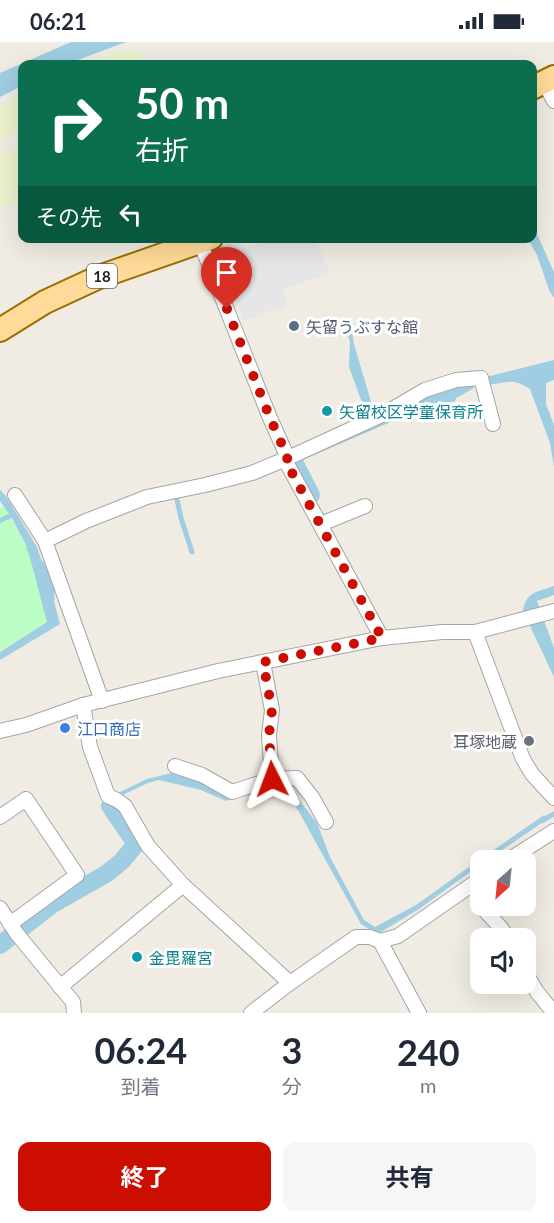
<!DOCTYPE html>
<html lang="ja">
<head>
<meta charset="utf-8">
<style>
  :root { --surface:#fff; --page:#f6f6f7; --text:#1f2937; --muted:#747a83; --accent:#cb0e00 }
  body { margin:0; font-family:Lato,"Noto Sans JP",sans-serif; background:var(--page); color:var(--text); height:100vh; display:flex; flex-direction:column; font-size:22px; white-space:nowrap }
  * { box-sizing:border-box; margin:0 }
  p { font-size:20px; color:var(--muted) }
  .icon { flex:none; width:33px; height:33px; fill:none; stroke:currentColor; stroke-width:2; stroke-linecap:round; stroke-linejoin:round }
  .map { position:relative; height:971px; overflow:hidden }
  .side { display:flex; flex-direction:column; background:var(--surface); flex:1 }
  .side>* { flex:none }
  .hud { position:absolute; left:18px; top:18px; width:519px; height:183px; border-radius:12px; box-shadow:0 6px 24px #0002; background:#0b6e4f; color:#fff; overflow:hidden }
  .needle { width:39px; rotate:207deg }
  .tools { position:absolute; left:470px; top:808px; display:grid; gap:12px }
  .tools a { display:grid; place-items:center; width:66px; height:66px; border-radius:12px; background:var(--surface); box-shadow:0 6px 24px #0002; font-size:30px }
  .pin { position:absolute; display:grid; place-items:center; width:51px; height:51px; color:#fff; margin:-62px -26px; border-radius:50% 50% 50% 0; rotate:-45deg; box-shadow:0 0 6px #0007 }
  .pin .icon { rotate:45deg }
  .me { position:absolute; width:66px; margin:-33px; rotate:357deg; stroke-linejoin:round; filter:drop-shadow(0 0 4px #0008) }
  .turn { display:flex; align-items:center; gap:21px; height:126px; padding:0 18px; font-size:27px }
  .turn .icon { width:78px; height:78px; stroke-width:2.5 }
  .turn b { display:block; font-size:42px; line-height:51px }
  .then { display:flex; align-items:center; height:57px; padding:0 18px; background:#0003; gap:12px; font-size:22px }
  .eta { display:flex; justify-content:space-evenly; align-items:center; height:102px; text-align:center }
  .eta b { font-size:36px; font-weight:700; line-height:42px }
  .action { display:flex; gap:12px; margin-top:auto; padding:12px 18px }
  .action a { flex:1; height:69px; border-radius:12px; background:var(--accent); color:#fff; font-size:24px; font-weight:700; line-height:69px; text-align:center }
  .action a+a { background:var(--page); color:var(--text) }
  .status { display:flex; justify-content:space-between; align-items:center; height:42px; padding:0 30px; background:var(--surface); direction:ltr }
  .status svg { height:16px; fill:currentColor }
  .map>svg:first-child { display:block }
  .farmland { fill:#ebf0cc }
  .park { fill:#bbfec5 }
  .parking { fill:#e6e6e6 }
  .water { fill:#9fcde1 }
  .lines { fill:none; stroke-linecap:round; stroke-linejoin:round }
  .stream { stroke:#9fcde1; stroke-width:5 }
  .canal { stroke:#9fcde1; stroke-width:18 }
  .minor-casing { stroke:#a5a5a5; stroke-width:16 }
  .primary-casing { stroke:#977000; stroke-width:26 }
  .minor { stroke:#fff; stroke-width:14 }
  .primary { stroke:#ffda98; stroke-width:22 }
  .route { stroke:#cb0e00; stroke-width:10; stroke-dasharray:0 18 }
  .service-dot { fill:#5c6f8a; stroke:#fff; stroke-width:2 }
  .culture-dot { fill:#0f9aa8; stroke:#fff; stroke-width:2 }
  .shop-dot { fill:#3f7fe0; stroke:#fff; stroke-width:2 }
  .worship-dot { fill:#6b7280; stroke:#fff; stroke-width:2 }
  .labels { text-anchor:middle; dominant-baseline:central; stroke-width:6; stroke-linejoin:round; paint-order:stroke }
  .shield { fill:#fff; stroke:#626262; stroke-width:1.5 }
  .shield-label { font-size:15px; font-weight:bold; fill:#1e1e1e }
  .service-label { font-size:16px; fill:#4e5e75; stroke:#fff; text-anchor:start }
  .culture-label { font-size:16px; fill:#0d838f; stroke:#fff; text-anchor:start }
  .shop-label { font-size:16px; fill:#366cbe; stroke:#fff; text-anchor:start }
  .worship-label { font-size:16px; fill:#5b616d; stroke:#fff; text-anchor:end }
</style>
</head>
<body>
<div class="status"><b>06:21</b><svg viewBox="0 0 49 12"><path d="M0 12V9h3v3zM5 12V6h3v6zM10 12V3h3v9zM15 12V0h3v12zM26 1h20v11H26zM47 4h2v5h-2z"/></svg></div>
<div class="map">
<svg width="554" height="971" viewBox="0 0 554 971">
  <rect width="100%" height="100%" fill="#f0ece3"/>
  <g class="farmland">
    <polygon points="127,8 135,9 140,13 143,22 87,22"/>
    <polygon points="22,52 22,89 0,98 0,63"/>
    <polygon points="22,103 22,156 0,165 0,112"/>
  </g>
  <polygon class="park" points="4,464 29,507 47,580 0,609 0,467"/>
  <polygon class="parking" points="272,197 315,197 330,231 283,247 287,263 244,279 221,220 225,213"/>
  <g class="water">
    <polygon points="71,0 126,0 67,22 22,22 22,44 0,55 0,31"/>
    <polygon points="533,183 554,230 554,256 549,248 537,213 528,197 532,196"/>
    <polygon points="351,283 354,302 372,363 371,364 364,366 349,325 350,300 345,285"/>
    <path d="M554,318v20l-8,3v21l8,21v42l-4,-24 -20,-54c-21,-14 -25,-3 -46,-5l-2,-6z"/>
    <polygon points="472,341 474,346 456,356 455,359 443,363 438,361 428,364 286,425 420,349"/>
    <polygon points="0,448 6,454 37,505 49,541 60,582 0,618 0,610 47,580 29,512 26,506 27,505 12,476 0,481 0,476 9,472 0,459"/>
    <path d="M554,544v9l-17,6 17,47v29l-31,-66c3,-20 15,-19 31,-25z"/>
    <polygon points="180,729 216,747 286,741 317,781 330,815 364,878 375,885 416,863 462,830 544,773 546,778 486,819 480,819 480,823 419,867 381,890 374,890 361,882 299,770 287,752 277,749 261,750 245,754 242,753 226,759 201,748 159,738 148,741 120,754 118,751 147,737"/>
  </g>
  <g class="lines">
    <g class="stream">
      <polyline points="176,453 181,476 192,510"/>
      <polyline points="41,521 51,539 52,557"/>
      <polyline points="541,779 554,772"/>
    </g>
    <g class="canal">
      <polyline points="293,418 311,453"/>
      <polyline points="0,903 53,862 106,832 122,819 136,802 110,764"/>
    </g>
    <defs>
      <g id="minor">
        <polyline points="544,40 554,59"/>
        <polyline points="200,200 270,376 288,416"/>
        <polyline points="285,418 382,596"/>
        <polyline points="15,453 45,499 102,659"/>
        <polyline points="321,482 365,464"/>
        <polyline points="45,499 86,479 147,455 205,443 252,431 288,416 382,373 425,348 456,338 481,336 493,382"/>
        <polyline points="475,590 523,717 532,732 554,756"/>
        <polyline points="263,620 272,668 269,693 272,737"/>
        <polyline points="83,663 90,705 108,754 117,758 125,764 148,804 183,843 290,941"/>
        <polyline points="0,689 26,683 83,663 218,629 382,596 442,590 475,590 554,569"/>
        <polyline points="175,724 202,733 232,750 272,737 297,736 312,755 326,780"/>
        <polyline points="0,775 26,757 77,833 10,882"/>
        <polyline points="507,819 554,789"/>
        <polyline points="481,864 501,886 509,897"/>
        <polyline points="0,866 17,892 73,960 74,971"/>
        <polyline points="380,899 419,971"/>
        <polyline points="525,930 537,950 554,971"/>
        <polyline points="60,945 183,843"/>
        <polyline points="251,971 290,941 356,895 370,895 380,899 398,894 480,837"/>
      </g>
      <g id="primary">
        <polyline points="532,46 554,35"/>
        <polyline points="0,288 45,260 99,235 211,196"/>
      </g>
    </defs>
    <use href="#minor" class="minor-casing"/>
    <use href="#primary" class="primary-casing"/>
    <use href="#minor" class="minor"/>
    <use href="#primary" class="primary"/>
  </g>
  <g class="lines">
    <polyline class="route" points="227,267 270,376 288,416 285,418 382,596 263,620 272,668 269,693 272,737"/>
  </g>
  <circle class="service-dot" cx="294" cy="284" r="6"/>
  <g class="culture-dot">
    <circle cx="327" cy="369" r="6"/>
    <circle cx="137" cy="915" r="6"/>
  </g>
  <circle class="shop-dot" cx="65" cy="686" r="6"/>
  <circle class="worship-dot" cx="529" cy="699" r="6"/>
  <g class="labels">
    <rect class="shield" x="87" y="222" width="30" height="24" rx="4.5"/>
    <g class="shield-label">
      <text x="102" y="234">18</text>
    </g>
    <g class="service-label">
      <text x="306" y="284">矢留うぶすな館</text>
    </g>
    <g class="culture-label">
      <text x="339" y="369">矢留校区学童保育所</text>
      <text x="149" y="915">金毘羅宮</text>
    </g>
    <g class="shop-label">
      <text x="77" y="686">江口商店</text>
    </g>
    <g class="worship-label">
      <text x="517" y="699">耳塚地蔵</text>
    </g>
  </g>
</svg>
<div class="tools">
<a><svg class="needle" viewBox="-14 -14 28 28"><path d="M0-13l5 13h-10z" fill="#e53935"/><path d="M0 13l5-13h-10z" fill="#747a83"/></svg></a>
<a><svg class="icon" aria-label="sound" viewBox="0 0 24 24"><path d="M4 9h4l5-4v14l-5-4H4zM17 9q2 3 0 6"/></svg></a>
</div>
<div class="pin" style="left:227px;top:267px;background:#d93025"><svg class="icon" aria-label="arrive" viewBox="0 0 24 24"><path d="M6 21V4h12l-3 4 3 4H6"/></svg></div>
<svg class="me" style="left:272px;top:737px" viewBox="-20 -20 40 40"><path d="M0-17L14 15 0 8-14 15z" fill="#cb0e00" stroke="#fff" stroke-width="4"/></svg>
<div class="hud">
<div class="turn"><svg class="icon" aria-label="right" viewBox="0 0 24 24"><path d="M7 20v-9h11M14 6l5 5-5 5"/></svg><div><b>50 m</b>右折</div></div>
<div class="then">その先<svg class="icon" aria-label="left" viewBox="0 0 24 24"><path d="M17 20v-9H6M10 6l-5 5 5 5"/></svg></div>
</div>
</div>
<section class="side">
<div class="eta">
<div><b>06:24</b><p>到着</p></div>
<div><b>3</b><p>分</p></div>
<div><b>240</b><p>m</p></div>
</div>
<div class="action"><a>終了</a><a>共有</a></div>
</section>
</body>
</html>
